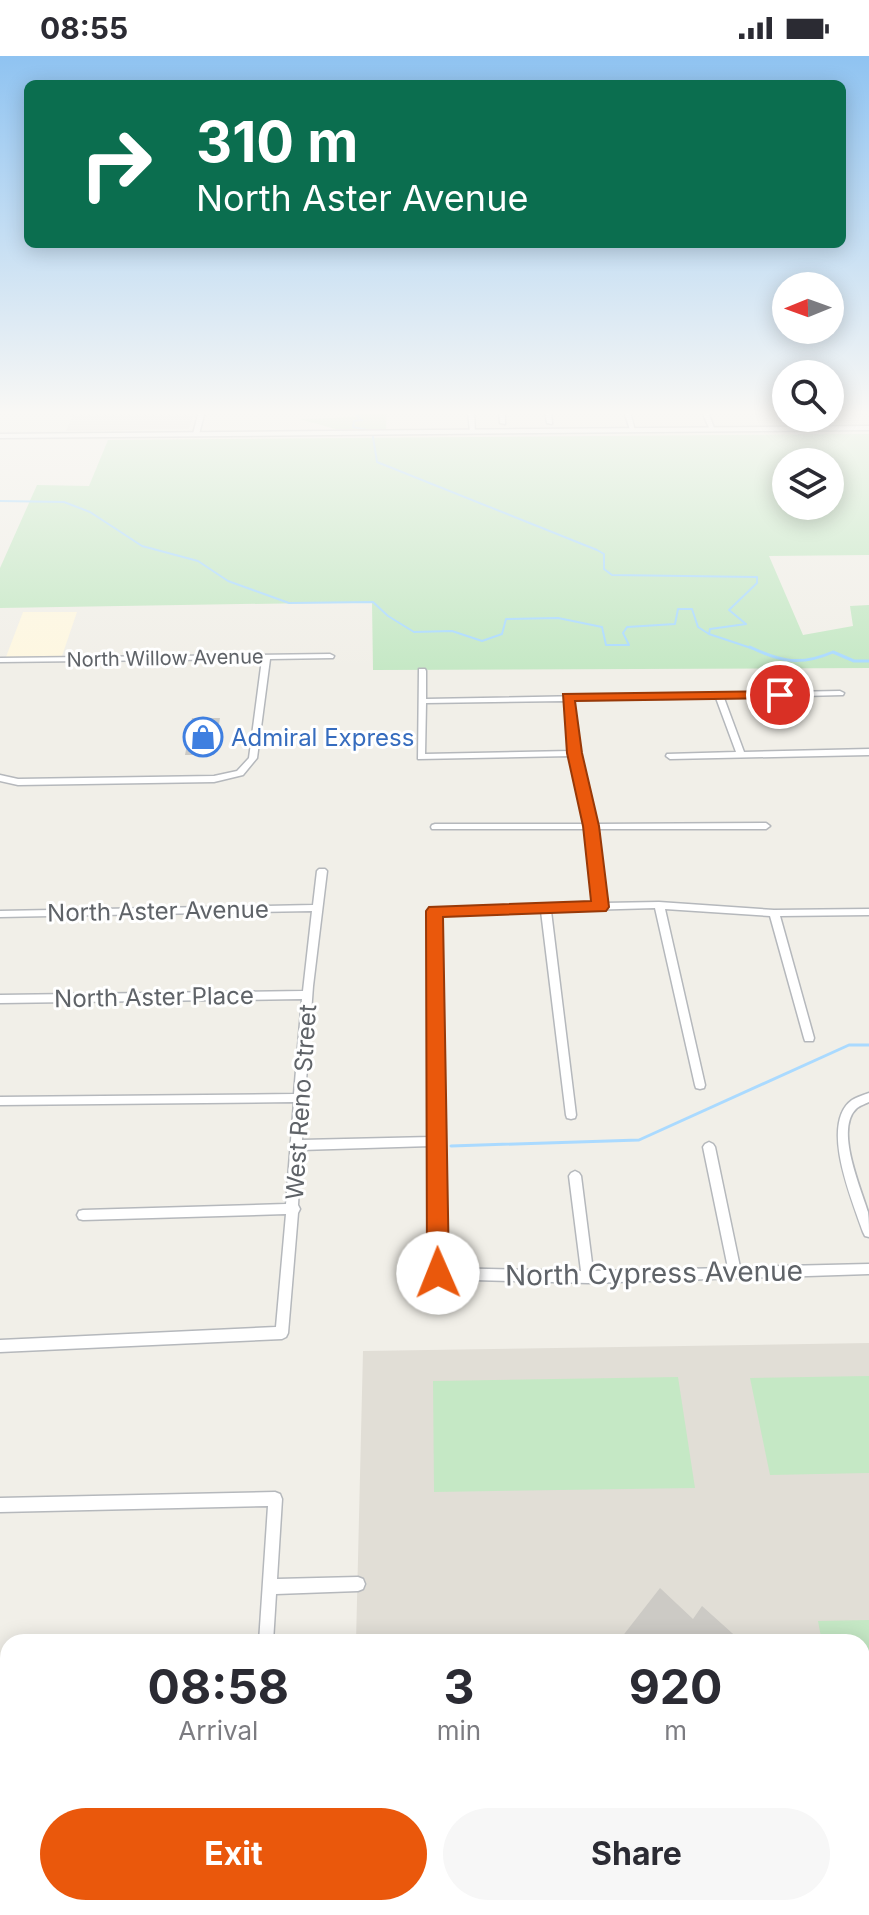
<!DOCTYPE html>
<html lang="en">
<head>
<meta charset="utf-8">
<style>
  :root { --surface:#fff; --page:#f7f7f7; --text:#2b2b33; --muted:#7c7c81; --accent:#ea580c }
  body { margin:0; font-family:Inter,sans-serif; background:var(--page); color:var(--text); height:100vh; display:flex; flex-direction:column; font-size:30px; white-space:nowrap }
  * { box-sizing:border-box; margin:0 }
  p { font-size:26px; color:var(--muted) }
  .icon { flex:none; width:44px; height:44px; fill:none; stroke:currentColor; stroke-width:2; stroke-linecap:round; stroke-linejoin:round }
  .map { position:relative; flex:1; overflow:hidden }
  .sheet { position:absolute; left:0px; top:1578px; width:870px; height:282px; display:flex; flex-direction:column; background:var(--surface); border-radius:24px 24px 0 0; box-shadow:0 4px 20px #0003 }
  .sheet>* { flex:none }
  .guide { position:absolute; left:24px; top:24px; width:822px; height:168px; border-radius:12px; box-shadow:0 4px 20px #0003; background:#0b6e4f; color:#fff; overflow:hidden }
  .needle { width:52px; rotate:269deg }
  .controls { position:absolute; left:772px; top:216px; display:grid; gap:16px }
  .controls a { display:grid; place-items:center; width:72px; height:72px; border-radius:50%; background:var(--surface); box-shadow:0 4px 20px #0003; font-size:40px }
  .pin { position:absolute; display:grid; place-items:center; width:68px; height:68px; color:#fff; margin:-34px; border:4px solid #fff; border-radius:50%; box-shadow:0 2px 8px #0007 }
  .me { position:absolute; width:88px; margin:-44px; rotate:359deg; stroke-linejoin:round; filter:drop-shadow(0 0 6px #0008) }
  .turn { display:flex; align-items:center; gap:28px; height:168px; padding:0 40px; font-size:36px }
  .turn .icon { width:104px; height:104px; stroke-width:2.5 }
  .turn b { display:block; font-size:56px; line-height:68px }
  .eta { display:flex; justify-content:space-evenly; align-items:center; height:136px; text-align:center }
  .eta b { font-size:48px; font-weight:700; line-height:56px }
  .primary-button { display:flex; gap:16px; margin-top:auto; padding:16px 40px }
  .primary-button a { flex:1; height:92px; border-radius:48px; background:var(--accent); color:#fff; font-size:32px; font-weight:700; line-height:92px; text-align:center }
  .primary-button a+a { background:var(--page); color:var(--text) }
  .status { display:flex; justify-content:space-between; align-items:center; height:56px; padding:0 40px; background:var(--surface); direction:ltr }
  .status svg { height:22px; fill:currentColor }
  .map>svg:first-child { display:block }
  .commercial { fill:#fef7e0 }
  .industrial { fill:#e0deda }
  .education { fill:#e1ded6 }
  .green { fill:#c5e8c5; fill-rule:evenodd }
  .lines { fill:none; stroke-linecap:round; stroke-linejoin:round }
  .stream-far1 { stroke:#aadaff; stroke-width:2 }
  .stream { stroke:#aadaff; stroke-width:3 }
  .building { fill:#cccac5 }
  .minor-casing { stroke:#b5b8bc; stroke-width:3 }
  .tertiary-casing { stroke:#b5b8bc; stroke-width:3 }
  .minor { fill:#fff; fill-rule:evenodd }
  .tertiary { fill:#fff; fill-rule:evenodd }
  .route { fill:#ea580c; stroke:#983908; stroke-width:2 }
  .labels { text-anchor:middle; dominant-baseline:central; stroke-width:6; stroke-linejoin:round; paint-order:stroke }
  .far-street-label { font-size:20px; fill:#5f6368; stroke:#fff }
  .shop-label { font-size:24px; fill:#366cbe; stroke:#fff; text-anchor:start }
  .street-label { font-size:24px; fill:#5f6368; stroke:#fff }
  .near-street-label { font-size:28px; fill:#5f6368; stroke:#fff }
</style>
</head>
<body>
<div class="status"><b>08:55</b><svg viewBox="0 0 49 12"><path d="M0 12V9h3v3zM5 12V6h3v6zM10 12V3h3v9zM15 12V0h3v12zM26 1h20v11H26zM47 4h2v5h-2z"/></svg></div>
<div class="map">
<svg width="869" height="1859" viewBox="0 0 869 1859">
  <rect width="100%" height="100%" fill="#f1efe8"/>
  <polygon class="commercial" points="23,556 77,556 62,600 6,601"/>
  <polygon class="industrial" points="75,355 194,355 189,373 66,375"/>
  <polygon class="education" points="869,1287 869,1859 350,1859 350,1852 862,1852 862,1586 356,1586 363,1295"/>
  <g class="green">
    <polygon points="351,355 387,355 386,373 335,373 300,363 357,361"/>
    <path d="M869,378v121l-100,1 34,79 50,-9 -3,-20 19,-1v63l-496,2 -1,-68 -372,6v-40l37,-83 52,1 19,-46zM786,406h44v44h-44z"/>
    <polygon points="869,1320 869,1417 770,1419 750,1322"/>
    <polygon points="678,1321 695,1432 434,1436 433,1325"/>
    <polygon points="869,1564 869,1733 862,1733 862,1586 822,1586 818,1565"/>
  </g>
  <g class="lines">
    <g class="stream-far1">
      <polyline points="351,355 362,364 354,365 353,371 372,375 377,406 597,494 604,498 604,513 612,519 757,521 757,527 729,554 746,568 710,573 709,578 754,593"/>
      <polyline points="0,445 64,446 90,456 142,490 198,505 228,525 289,547 373,546 388,560 414,576 452,575 482,585 502,578 506,563 558,562 602,571 606,589 629,589 623,577 627,571 675,568 678,553 692,553 698,571 709,578"/>
    </g>
    <g class="stream">
      <path d="M750,591c31,15 51,19 83,5l21,9h15"/>
      <polyline points="451,1090 639,1084 849,989 869,989"/>
    </g>
  </g>
  <g class="building">
    <polygon points="192,662 220,662 214,699 185,699"/>
    <polygon points="660,1532 693,1563 702,1550 742,1586 618,1586"/>
    <polygon points="408,1852 667,1852 671,1859 402,1859"/>
    <polygon points="697,1852 763,1852 758,1859 703,1859"/>
  </g>
  <g class="lines">
    <defs>
      <g id="minor">
        <polygon points="199,355 205,355 199,378 196,380 193,378"/>
        <polygon points="468,355 474,355 475,377 470,376"/>
        <polygon points="499,355 505,355 505,368 500,367"/>
        <polygon points="545,355 551,355 552,368 547,367"/>
        <polygon points="624,355 630,355 635,375 630,374"/>
        <polygon points="706,355 712,355 709,358 715,375 710,374 703,358"/>
        <polygon points="816,362 822,362 828,373 827,374 823,374"/>
        <polygon points="330,598 334,600 333,602 270,603 257,702 243,719 214,726 18,729 0,725 0,719 18,723 214,720 237,715 249,702 262,603 0,606 0,602"/>
        <path d="M419,613h6l1,2v28l414,-8 4,2 -1,2 -119,3 20,54 125,-3v6l-199,4 -4,-3 1,-2 69,-2 -20,-54 -144,2 7,53 16,71 171,-1 4,3 -4,3h-170l8,74 55,-1 115,8 95,-1v6l-89,1 34,122 -1,3h-8l-1,-3 -34,-122 -105,-7 40,176 -1,3 -4,1 -4,-1 -1,-3 -40,-177 -104,3 25,204 -1,3 -4,1 -4,-1 -1,-3 -25,-204 -101,3 4,354 137,3 -12,-95 2,-3 4,-2 4,2 2,3 12,95 135,-3 -25,-121 2,-3 4,-2 4,2 2,3 25,120 129,-3v10l-281,9 -150,-4 -4,-2 -2,-4 -1,-127 -130,4 -3,55 2,4 -2,4 -10,120 -2,4 -4,2 -282,13v-12l276,-13 10,-113 -203,6 -4,-1 -2,-4 2,-4 4,-1 203,-6 8,-102 -294,3v-8l294,-3 8,-95 -302,4v-8l303,-4 9,-80 -312,6v-6l313,-6 4,-34 2,-2h6l2,2 -14,115 -8,109 1,3 -2,3 -2,39 129,-3 -1,-226 2,-2 163,-6 -8,-74h-155l-1,-2 1,-2 3,-1h151l-15,-68 -153,3zM565,645l6,50 -146,3 1,-51z"/>
        <path d="M869,1037v9c-4,2 -8,3 -12,6 -23,20 4,80 11,104 1,8 1,17 1,25l-4,-1 -2,-4c-10,-30 -44,-108 -11,-132 5,-3 11,-5 17,-7z"/>
        <polygon points="275,1436 280,1438 282,1443 277,1523 358,1521 363,1523 365,1528 363,1533 358,1535 276,1538 273,1586 259,1586 268,1450 0,1456 0,1442"/>
        <polygon points="8,1634 8,1650 0,1651 0,1635"/>
        <polygon points="33,1852 49,1852 49,1859 31,1859"/>
        <polygon points="241,1852 257,1852 257,1859 239,1859"/>
      </g>
      <polygon id="tertiary" points="869,370 869,374 0,382 0,378"/>
    </defs>
    <use href="#minor" class="minor-casing"/>
    <use href="#tertiary" class="tertiary-casing"/>
    <use href="#minor" class="minor"/>
    <use href="#tertiary" class="tertiary"/>
  </g>
  <linearGradient id="sky" x2="0" y2="1"><stop stop-color="#8fc3f1"/><stop offset="0.58" stop-color="#f9f8f5"/><stop offset="1" stop-color="#f9f8f5" stop-opacity="0"/></linearGradient>
  <rect width="869" height="615" fill="url(#sky)"/>
  <polygon class="route" points="780,635 787,639 785,642 575,645 582,697 599,770 609,851 606,855 443,861 449,1217 446,1224 438,1227 431,1224 427,1217 426,855 429,851 591,845 583,770 567,697 563,638"/>
  <defs>
    <symbol id="shop-ring" viewBox="-11 -11 22 22"><circle r="9.5" fill="#fff" stroke="#3f7fe0" stroke-width="1.5"/><path d="M-5-2.5h2.3a2.7 3.5 0 0 1 5.4 0H5L5.5 6h-11ZM-1.5-2.5h3a1.5 2.3 0 0 0-3 0Z" fill="#3f7fe0"/></symbol>
  </defs>
  <g fill-rule="evenodd">
    <use href="#shop-ring" x="181" y="659" width="44" height="44"/>
  </g>
  <g class="labels">
    <g class="far-street-label">
      <text transform="translate(165 602) rotate(-1)">North Willow Avenue</text>
    </g>
    <g class="shop-label">
      <text x="231" y="681">Admiral Express</text>
    </g>
    <g class="street-label">
      <text transform="translate(158 855) rotate(-1)">North Aster Avenue</text>
      <text transform="translate(154 941) rotate(-1)">North Aster Place</text>
      <text transform="translate(301 1046) rotate(-86)">West Reno Street</text>
    </g>
    <g class="near-street-label">
      <text transform="translate(654 1217) rotate(-1)">North Cypress Avenue</text>
    </g>
  </g>
</svg>
<div class="controls">
<a><svg class="needle" viewBox="-14 -14 28 28"><path d="M0-13l5 13h-10z" fill="#e53935"/><path d="M0 13l5-13h-10z" fill="#7c7c81"/></svg></a>
<a><svg class="icon" aria-label="search" viewBox="0 0 24 24"><circle cx="10" cy="10" r="6"/><path d="M15 15l6 6"/></svg></a>
<a><svg class="icon" aria-label="layers" viewBox="0 0 24 24"><path d="M12 4l9 5-9 5-9-5zM3 14l9 5 9-5"/></svg></a>
</div>
<div class="pin" style="left:780px;top:639px;background:#d93025"><svg class="icon" aria-label="arrive" viewBox="0 0 24 24"><path d="M6 21V4h12l-3 4 3 4H6"/></svg></div>
<svg class="me" style="left:438px;top:1217px" viewBox="-20 -20 40 40"><circle r="19" fill="#fff"/><path d="M0-13L10 11 0 6-10 11z" fill="#ea580c"/></svg>
<div class="guide">
<div class="turn"><svg class="icon" aria-label="right" viewBox="0 0 24 24"><path d="M7 20v-9h11M14 6l5 5-5 5"/></svg><div><b>310 m</b>North Aster Avenue</div></div>
</div>
<section class="sheet">
<div class="eta">
<div><b>08:58</b><p>Arrival</p></div>
<div><b>3</b><p>min</p></div>
<div><b>920</b><p>m</p></div>
</div>
<div class="primary-button"><a>Exit</a><a>Share</a></div>
</section>
</div>
</body>
</html>
